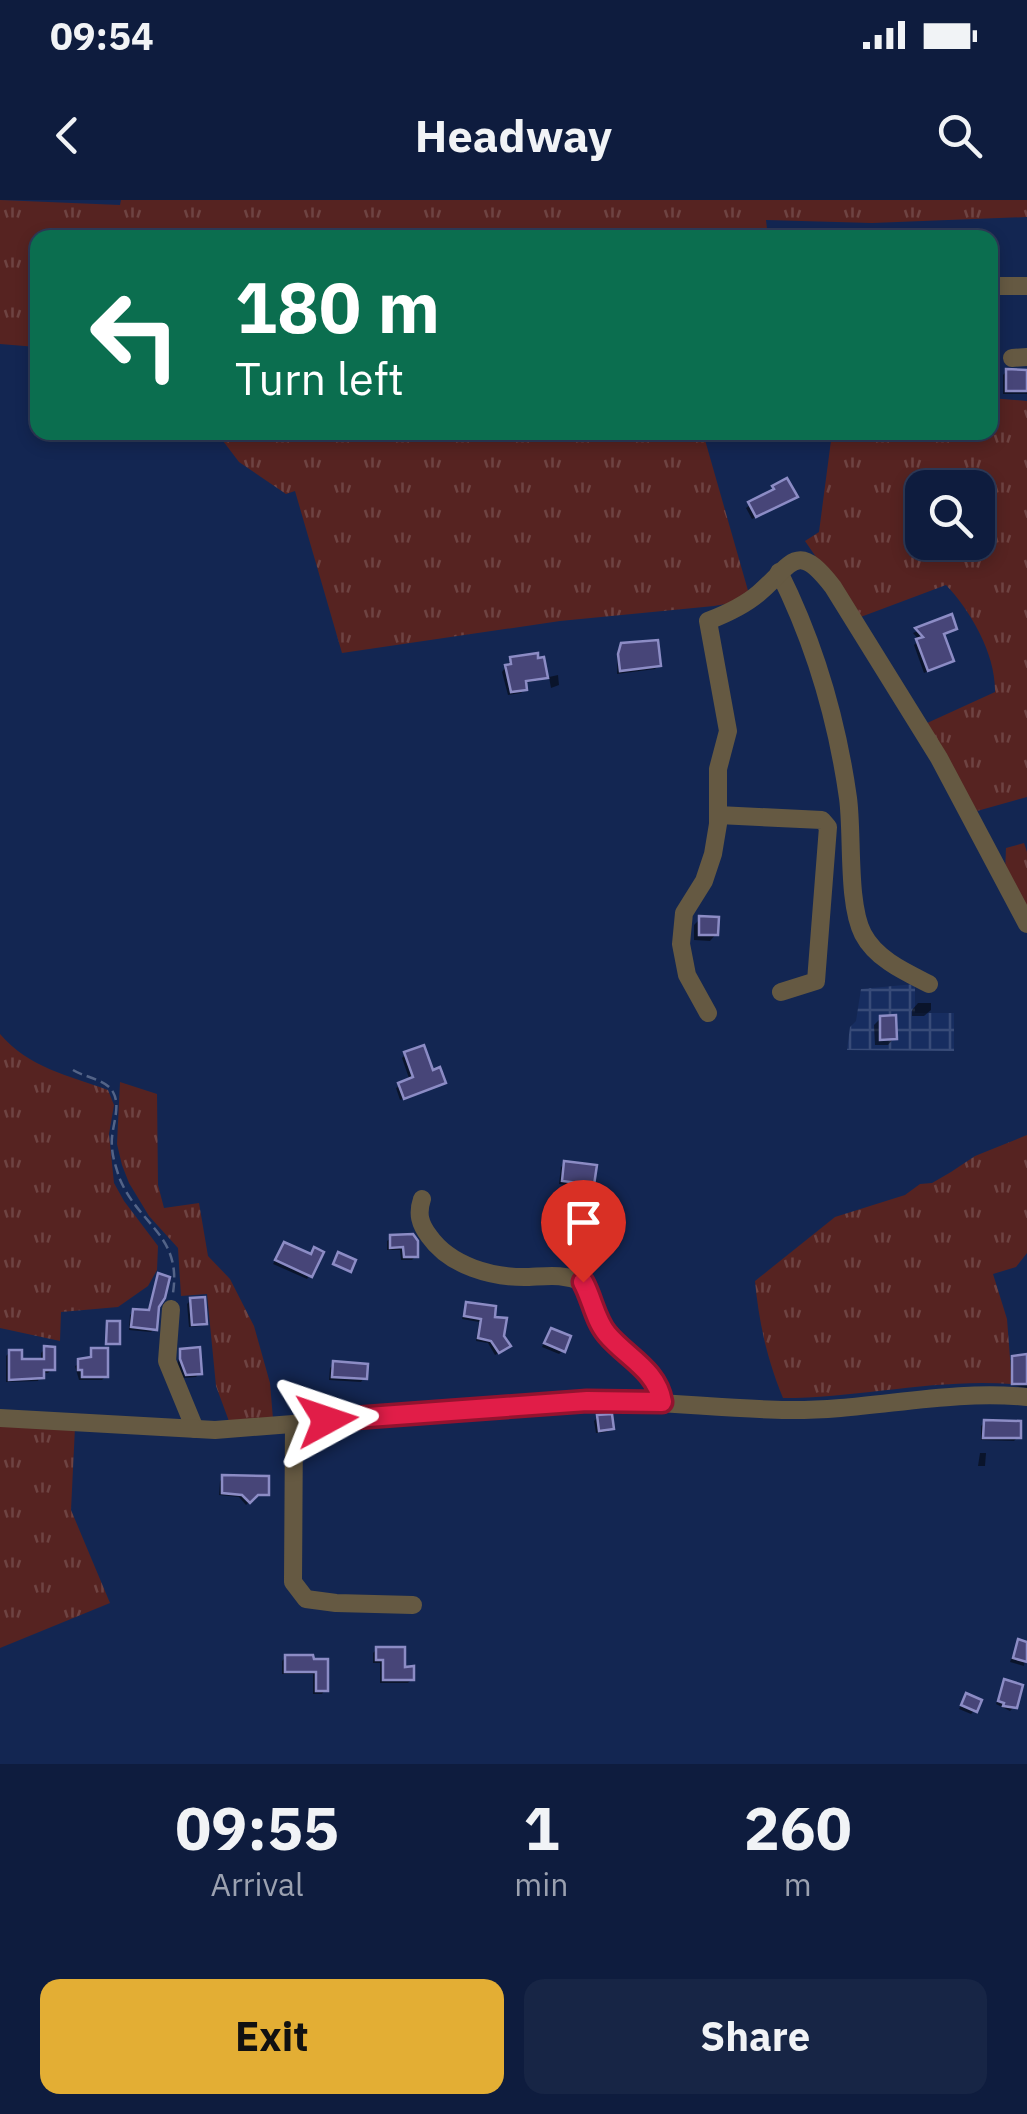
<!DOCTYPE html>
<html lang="en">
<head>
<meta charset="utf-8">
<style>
  :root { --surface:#0e1c3e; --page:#172545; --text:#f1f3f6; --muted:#9ba1b0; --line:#2e3a58; --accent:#e3ae34 }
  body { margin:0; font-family:"IBM Plex Sans",sans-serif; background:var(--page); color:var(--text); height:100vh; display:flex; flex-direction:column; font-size:38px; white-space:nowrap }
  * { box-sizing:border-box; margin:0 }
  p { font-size:32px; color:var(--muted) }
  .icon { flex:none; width:55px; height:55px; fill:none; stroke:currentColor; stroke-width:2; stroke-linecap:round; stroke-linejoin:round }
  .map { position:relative; height:1564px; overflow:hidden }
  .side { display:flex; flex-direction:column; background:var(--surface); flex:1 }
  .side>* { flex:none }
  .top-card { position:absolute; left:30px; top:30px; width:968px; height:210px; border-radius:20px; box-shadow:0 5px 15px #0003,0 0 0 2px var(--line); background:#0b6e4f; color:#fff; overflow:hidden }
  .tools { position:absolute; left:905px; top:270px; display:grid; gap:20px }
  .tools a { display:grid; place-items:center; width:90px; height:90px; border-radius:20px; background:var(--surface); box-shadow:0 5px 15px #0003,0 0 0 2px var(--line); font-size:50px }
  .pin { position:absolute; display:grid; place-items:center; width:85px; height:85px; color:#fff; margin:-102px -42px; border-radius:50% 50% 50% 0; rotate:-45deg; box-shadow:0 0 10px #0007 }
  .pin .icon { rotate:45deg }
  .me { position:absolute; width:110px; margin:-55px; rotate:85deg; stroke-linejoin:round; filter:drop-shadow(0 0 8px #0008) }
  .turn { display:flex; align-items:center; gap:35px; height:210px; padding:0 40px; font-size:45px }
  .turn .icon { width:130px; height:130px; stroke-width:2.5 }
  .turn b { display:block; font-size:70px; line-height:85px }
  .eta { display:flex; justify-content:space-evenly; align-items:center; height:170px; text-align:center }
  .eta b { font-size:60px; font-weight:700; line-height:70px }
  .primary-button { display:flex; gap:20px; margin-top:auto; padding:20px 40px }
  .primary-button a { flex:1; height:115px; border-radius:20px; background:var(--accent); color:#111; font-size:40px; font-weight:700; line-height:115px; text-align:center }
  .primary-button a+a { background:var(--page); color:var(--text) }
  .status { display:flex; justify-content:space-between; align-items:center; height:70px; padding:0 50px; background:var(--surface); direction:ltr }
  .status svg { height:28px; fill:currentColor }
  header { display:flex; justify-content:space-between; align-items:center; height:130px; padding:0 40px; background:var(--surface); font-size:45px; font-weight:700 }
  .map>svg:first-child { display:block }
  .industrial { fill:url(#industrial-grid) }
  .grass { fill:url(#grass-tufts); fill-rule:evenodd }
  .shadow { fill:#0007 }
  .building { fill:#474578; stroke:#8c8cc5; stroke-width:2.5 }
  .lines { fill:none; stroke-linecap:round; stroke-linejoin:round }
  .path { stroke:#536387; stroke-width:2.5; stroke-dasharray:10 5; stroke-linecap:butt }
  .minor { stroke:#655942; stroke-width:18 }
  .route-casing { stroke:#92132f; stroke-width:25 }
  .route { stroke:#e11d48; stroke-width:18 }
</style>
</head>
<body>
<div class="status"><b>09:54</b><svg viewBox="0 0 49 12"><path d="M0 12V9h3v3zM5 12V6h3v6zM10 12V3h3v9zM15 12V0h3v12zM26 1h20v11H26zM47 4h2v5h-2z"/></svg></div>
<header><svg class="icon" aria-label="back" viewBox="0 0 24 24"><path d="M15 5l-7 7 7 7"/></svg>Headway<svg class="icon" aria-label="search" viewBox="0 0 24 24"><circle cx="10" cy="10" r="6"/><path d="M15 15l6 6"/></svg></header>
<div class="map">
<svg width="1027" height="1564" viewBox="0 0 1027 1564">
  <defs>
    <pattern id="industrial-grid" width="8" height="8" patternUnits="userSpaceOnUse" patternTransform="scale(2.5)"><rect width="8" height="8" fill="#172d60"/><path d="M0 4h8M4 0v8" fill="none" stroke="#384b78"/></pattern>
    <pattern id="grass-tufts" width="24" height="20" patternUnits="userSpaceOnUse" patternTransform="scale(2.5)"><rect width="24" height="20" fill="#562321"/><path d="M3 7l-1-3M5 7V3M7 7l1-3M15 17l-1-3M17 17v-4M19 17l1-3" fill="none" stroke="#6e4342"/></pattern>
  </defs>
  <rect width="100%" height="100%" fill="#132652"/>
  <polygon class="industrial" points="915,784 915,813 954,813 954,851 847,850 850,827 856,821 861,789"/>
  <g class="grass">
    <polygon points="0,0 120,5 121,0 1027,0 1027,17 872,23 766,20 768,38 38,38 37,147 0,144"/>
    <path d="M990,198l37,3v396l-50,14 -52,-87 70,-32c1,-37 -24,-81 -49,-107l-88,33 -53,-77 14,-9 13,-99 158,-1zM922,288h56v54h-56z"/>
    <polygon points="217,233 703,233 749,394 737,402 714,406 560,421 342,453 295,291 286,294 239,262"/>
    <polygon points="1024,643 1027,652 1027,712 1005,673 1006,648"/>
    <path d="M0,834c29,34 68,41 108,56l6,15 -5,29 5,49 10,18 34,45 -1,24 -9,16 -30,21 -57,5 -1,29 -60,-13z"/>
    <polygon points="120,882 157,894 158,985 164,1008 199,1003 208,1056 230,1079 254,1126 270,1183 273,1219 230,1224 216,1186 207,1094 181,1096 178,1048 149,1016 129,983 122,965 117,944"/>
    <path d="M1027,935v118l-11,14 -23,7 14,45 5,65c-76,-6 -153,14 -229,14 -16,-39 -24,-75 -28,-117l80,-64 70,-22 15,-11 12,-1 19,-11 24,-16z"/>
    <polygon points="0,1224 75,1227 71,1310 110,1403 0,1448"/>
  </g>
  <g class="shadow">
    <polygon points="1007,171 1027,171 1027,194 1003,194 1003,175"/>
    <polygon points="786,281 795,297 752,319 746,308"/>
    <polygon points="950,417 954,428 942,436 951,460 924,473 914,445 919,440 913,433"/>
    <polygon points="622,445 659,465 655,469 617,474 618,449"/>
    <polygon points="511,460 545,477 541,480 524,483 525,489 521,493 508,495 502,472"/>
    <polygon points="558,475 559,485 551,488 549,477"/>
    <polygon points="700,719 716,734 710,741 694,740 694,725"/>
    <polygon points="918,803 931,803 931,810 924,816 912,816 912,810"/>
    <polygon points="881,818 894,838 888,845 875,845 874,825"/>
    <polygon points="405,855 440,885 400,900 396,888 410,881 402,858"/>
    <polygon points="565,963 592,983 588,987 559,984 561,967"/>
    <polygon points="391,1038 416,1056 412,1060 401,1060 400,1050 387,1050 387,1041"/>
    <polygon points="284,1045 310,1075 307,1079 273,1064"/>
    <polygon points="158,1076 154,1129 151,1132 129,1130 130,1115 134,1111 147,1112"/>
    <polygon points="191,1100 205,1123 201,1126 189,1127 187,1104"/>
    <polygon points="467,1105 492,1119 502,1136 504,1150 495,1155 488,1143 476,1141 479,1122 462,1119"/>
    <polygon points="551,1130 563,1151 559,1154 542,1147"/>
    <polygon points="1027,1137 1027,1188 1011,1185 1010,1160 1027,1156"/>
    <polygon points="45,1149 52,1169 48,1173 41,1173 38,1181 6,1182 6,1156 10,1152 20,1161 41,1162 41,1153"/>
    <polygon points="92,1150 106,1176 102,1180 79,1180 75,1166 88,1160"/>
    <polygon points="182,1151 200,1173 196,1177 183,1178 177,1164"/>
    <polygon points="334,1164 364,1178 361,1182 329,1180 330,1168"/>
    <polygon points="598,1217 611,1228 607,1232 596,1233 594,1221"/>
    <polygon points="985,1222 1018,1237 1014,1241 981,1240 981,1226"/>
    <polygon points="980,1253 986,1253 985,1266 978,1266"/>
    <polygon points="223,1278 266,1294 253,1298 246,1305 239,1297 219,1295 220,1281"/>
    <polygon points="1018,1442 1027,1444 1024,1466 1010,1462"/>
    <polygon points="377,1449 402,1469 412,1479 408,1483 380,1483 380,1463 373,1463 373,1453"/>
    <polygon points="286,1457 311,1461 325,1490 322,1494 313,1494 313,1474 282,1474 282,1461"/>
    <polygon points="1005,1482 1014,1507 1010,1511 996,1504"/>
    <polygon points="966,1496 975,1510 971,1514 959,1509"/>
  </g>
  <g class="building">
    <polygon points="1006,169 1027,170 1027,191 1006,191"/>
    <polygon points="787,278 798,297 756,317 748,302 774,289 772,286"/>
    <polygon points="952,414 957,429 944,434 954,461 928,471 916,439 923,437 915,428"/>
    <polygon points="658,440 661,466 620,471 618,454 621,443"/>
    <polygon points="538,453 538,458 544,457 548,478 526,481 527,490 511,492 505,465 511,464 510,457"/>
    <polygon points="699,716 719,717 718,735 699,735"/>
    <polygon points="896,815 897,839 880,840 880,816"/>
    <polygon points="424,845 433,870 440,867 446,883 404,899 398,883 413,877 404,852"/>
    <polygon points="564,961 597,965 594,985 562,981"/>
    <polygon points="413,1034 418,1041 418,1057 404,1057 403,1047 390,1048 390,1035"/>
    <polygon points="284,1042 311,1054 314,1047 324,1052 312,1077 275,1060"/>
    <polygon points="338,1052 356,1060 351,1072 333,1064"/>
    <polygon points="158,1073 170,1077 165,1098 159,1107 157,1130 131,1127 133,1109 149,1110"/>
    <polygon points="205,1097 207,1124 192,1125 190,1098"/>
    <polygon points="466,1102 496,1106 495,1117 507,1118 504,1136 511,1146 499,1153 491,1141 478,1138 481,1119 464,1116"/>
    <polygon points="107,1121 120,1121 120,1144 106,1144"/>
    <polygon points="551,1128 571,1136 565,1152 544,1143"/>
    <polygon points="44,1146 55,1147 55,1170 44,1170 44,1178 9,1180 9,1150 22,1150 22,1159 44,1159"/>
    <polygon points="200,1147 202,1174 186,1175 180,1159 180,1149"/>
    <polygon points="91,1148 108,1148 108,1177 82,1177 82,1170 78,1170 78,1159 91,1157"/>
    <polygon points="1027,1154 1027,1184 1012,1184 1012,1156"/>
    <polygon points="333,1161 368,1164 367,1179 332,1177"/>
    <polygon points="612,1214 614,1229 599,1231 597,1215"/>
    <polygon points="984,1220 1021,1221 1021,1238 983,1238"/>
    <polygon points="222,1275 269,1276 269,1295 258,1295 250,1303 242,1295 222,1293"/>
    <polygon points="1018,1439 1027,1442 1027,1462 1013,1458"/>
    <polygon points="376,1447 405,1447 405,1467 414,1466 414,1480 383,1480 383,1460 376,1460"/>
    <polygon points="285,1455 313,1455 314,1459 328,1459 328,1491 316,1491 316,1472 285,1472"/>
    <polygon points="1004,1479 1023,1485 1017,1508 1003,1506 1004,1503 998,1501"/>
    <polygon points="966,1493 982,1500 977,1512 961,1505"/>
  </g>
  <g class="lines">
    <path class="path" d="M73,870c11,7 34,10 40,22 9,16 -3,37 -1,54 0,10 4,21 7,31 19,48 63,57 54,116"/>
    <g class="minor">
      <polyline points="990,86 1027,86"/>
      <polyline points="1012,158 1027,157"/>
      <path d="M779,372c35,70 58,148 69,226 5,37 -1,105 15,136 13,25 42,38 66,50"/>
      <polyline points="718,615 822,620 828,627 816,781 781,792"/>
      <path d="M708,813l-21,-38 -6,-31 3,-31 20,-32 9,-27 5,-30v-55l10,-38 -20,-110c18,-7 36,-15 51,-28 33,-28 37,-54 74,-6l106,171 88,166"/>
      <path d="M422,999c-5,15 -2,25 7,37 21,30 63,42 100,41 21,-1 34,-3 54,5 9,16 12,38 24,52 19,23 50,36 55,68"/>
      <polyline points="171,1109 167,1161 195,1229"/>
      <path d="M0,1218l215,12 372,-29c68,-1 134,8 201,9 81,1 158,-21 239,-13"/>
      <polyline points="294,1224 293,1382 306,1399 336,1403 413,1405"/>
    </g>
  </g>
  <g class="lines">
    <defs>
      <path id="route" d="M327,1220l260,-19 75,1c-5,-32 -36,-45 -55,-68 -12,-14 -15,-36 -24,-52"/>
    </defs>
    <use href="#route" class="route-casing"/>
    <use href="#route" class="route"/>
  </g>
</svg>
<div class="tools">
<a><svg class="icon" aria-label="search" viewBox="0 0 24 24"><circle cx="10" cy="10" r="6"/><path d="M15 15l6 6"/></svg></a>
</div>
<div class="pin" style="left:583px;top:1082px;background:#d93025"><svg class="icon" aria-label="arrive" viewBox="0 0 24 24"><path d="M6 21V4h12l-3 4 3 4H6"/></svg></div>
<svg class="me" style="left:327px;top:1220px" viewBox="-20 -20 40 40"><path d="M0-17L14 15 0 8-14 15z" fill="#e11d48" stroke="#fff" stroke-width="4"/></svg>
<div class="top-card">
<div class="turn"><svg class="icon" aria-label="left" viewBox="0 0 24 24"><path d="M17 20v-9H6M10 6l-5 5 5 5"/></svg><div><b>180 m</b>Turn left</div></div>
</div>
</div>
<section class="side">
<div class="eta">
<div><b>09:55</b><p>Arrival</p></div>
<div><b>1</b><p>min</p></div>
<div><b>260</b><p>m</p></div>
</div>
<div class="primary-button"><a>Exit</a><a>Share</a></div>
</section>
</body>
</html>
